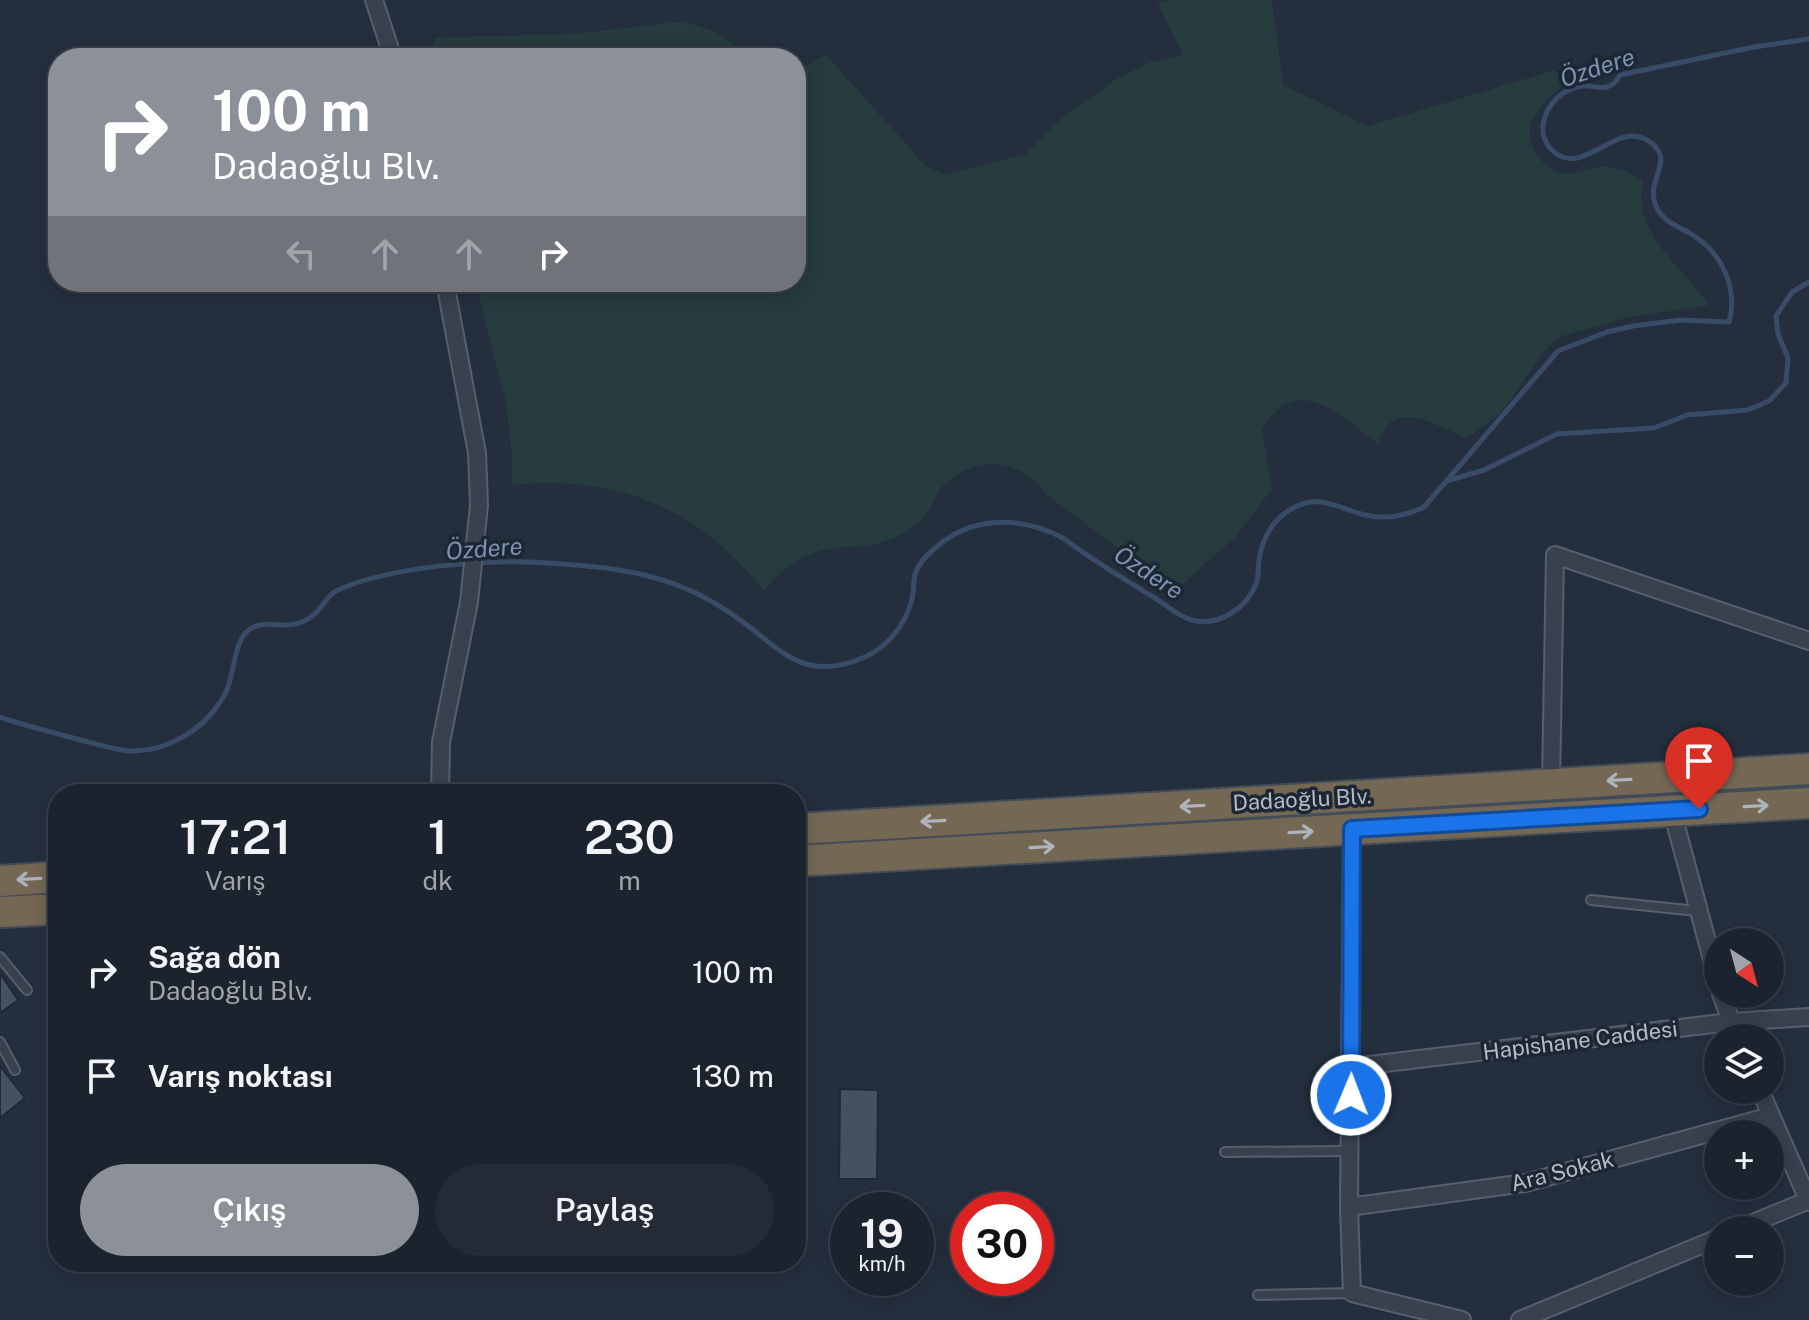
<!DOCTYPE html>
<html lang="tr">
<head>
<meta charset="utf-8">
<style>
  :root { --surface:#1b232e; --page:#242b36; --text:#f1f3f6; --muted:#a0a4aa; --line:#39404a; --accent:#8c9099 }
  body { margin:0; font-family:"Public Sans",sans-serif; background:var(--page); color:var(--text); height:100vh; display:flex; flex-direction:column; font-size:30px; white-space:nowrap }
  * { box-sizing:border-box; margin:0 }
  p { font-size:26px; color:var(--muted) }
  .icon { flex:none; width:44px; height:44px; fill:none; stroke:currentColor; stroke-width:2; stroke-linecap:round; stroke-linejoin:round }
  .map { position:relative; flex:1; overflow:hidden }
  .side { position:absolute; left:48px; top:784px; width:758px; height:488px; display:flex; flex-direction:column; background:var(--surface); border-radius:32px; box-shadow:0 4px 20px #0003,0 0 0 2px var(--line) }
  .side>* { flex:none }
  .banner { position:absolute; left:48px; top:48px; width:758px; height:244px; border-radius:32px; box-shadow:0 4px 20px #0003,0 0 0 2px var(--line); background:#8c9099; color:#fff; overflow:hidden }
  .needle { width:52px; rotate:144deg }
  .buttons { position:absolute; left:1704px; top:928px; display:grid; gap:16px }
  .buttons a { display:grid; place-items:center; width:80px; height:80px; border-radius:50%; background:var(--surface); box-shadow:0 4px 20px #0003,0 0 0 2px var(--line); font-size:40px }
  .speed { position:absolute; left:830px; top:1192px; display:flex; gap:16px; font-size:40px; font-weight:700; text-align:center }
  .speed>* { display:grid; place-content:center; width:104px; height:104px; border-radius:50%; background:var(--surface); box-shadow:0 4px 20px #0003,0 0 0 2px var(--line); line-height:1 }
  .speed small { font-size:20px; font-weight:400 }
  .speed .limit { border:12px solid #d22; background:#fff; color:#111 }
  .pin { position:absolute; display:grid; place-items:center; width:68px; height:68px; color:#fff; margin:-82px -34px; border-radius:50% 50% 50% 0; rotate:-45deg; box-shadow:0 0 8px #0007 }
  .pin .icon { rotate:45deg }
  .me { position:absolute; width:88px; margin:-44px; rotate:1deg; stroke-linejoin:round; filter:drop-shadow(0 0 6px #0008) }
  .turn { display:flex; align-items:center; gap:28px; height:168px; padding:0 32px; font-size:36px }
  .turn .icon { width:104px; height:104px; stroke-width:2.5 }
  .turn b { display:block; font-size:56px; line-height:68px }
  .lanes { display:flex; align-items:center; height:76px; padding:0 32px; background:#0003; justify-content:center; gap:40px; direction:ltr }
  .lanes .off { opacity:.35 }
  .eta { display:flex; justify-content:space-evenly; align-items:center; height:136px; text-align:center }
  .eta b { font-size:48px; font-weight:600; line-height:56px }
  .primary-button { display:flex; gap:16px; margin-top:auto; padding:16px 32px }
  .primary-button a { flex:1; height:92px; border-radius:48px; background:var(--accent); color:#fff; font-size:32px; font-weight:600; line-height:92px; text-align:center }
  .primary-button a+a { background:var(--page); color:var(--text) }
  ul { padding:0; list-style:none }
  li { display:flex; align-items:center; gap:24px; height:104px; padding:0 32px }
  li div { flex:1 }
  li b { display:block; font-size:30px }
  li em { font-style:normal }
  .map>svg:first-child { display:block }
  .green { fill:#263c3f }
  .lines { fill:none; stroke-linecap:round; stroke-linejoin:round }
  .stream { stroke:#394c67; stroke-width:5 }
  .building { fill:#455162; stroke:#1f2835; stroke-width:2 }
  .lane-casing { stroke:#565f6c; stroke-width:12 }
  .street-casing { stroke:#565f6c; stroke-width:20 }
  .highway-casing { stroke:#434c59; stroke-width:34 }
  .lane { stroke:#38414e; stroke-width:8 }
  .street { stroke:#38414e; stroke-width:16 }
  .highway { stroke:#746855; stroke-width:30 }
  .oneway { stroke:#aeb4bd }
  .route-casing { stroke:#114b97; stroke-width:20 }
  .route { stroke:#1a73e8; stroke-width:14 }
  .labels { text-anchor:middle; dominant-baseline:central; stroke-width:7; stroke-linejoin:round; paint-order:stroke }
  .street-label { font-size:22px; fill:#b4bcc9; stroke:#1d2633 }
  .water-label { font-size:24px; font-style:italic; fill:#7c92b1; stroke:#1d2633 }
</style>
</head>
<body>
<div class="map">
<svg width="1809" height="1320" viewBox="0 0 1809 1320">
  <rect width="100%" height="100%" fill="#242f3e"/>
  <g class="green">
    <path d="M1171,0h101l11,85 85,41 187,-56 9,14c-20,20 -48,40 -27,71 6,8 14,15 24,18 9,2 16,-1 24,-3 21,-7 41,-1 58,11 -11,54 39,85 66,124l-84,13 -63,18 -16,13 -45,64 -35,25c-29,-12 -75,-43 -88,6 -37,-28 -80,-74 -116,-15l10,60 -36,47 -61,55 -128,-96c-23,-35 -69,-42 -101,-12 -10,9 -12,21 -20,31 -8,11 -23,20 -35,25 -16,7 -32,7 -49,8 -32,2 -59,19 -78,44 -65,-83 -147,-117 -252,-106v-29l-7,-58 -30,-116h321v-211l30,-16 99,110 20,10 81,-21 31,-32 58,-42 33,-17 35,-8 -25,-52z"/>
    <path d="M677,22c29,3 52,14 71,36h-312l-2,-20 148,-5z"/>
  </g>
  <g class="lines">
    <g class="stream">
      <polyline points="1447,481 1484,470 1557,434 1654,428 1687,415 1748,410 1769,401 1786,383 1788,358 1778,334 1776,316 1792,292 1809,282"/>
      <path d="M0,717c24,8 48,14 73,21 16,4 32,9 49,12 42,6 85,-21 104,-58 9,-18 7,-52 24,-63 15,-10 32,0 49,-6 22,-7 25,-26 37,-32 53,-25 153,-32 211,-28 44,3 89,6 130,22 24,9 46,22 66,37 38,28 58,57 112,39 28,-9 50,-33 57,-62 2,-8 1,-17 3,-25 3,-9 12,-19 19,-25 37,-34 87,-33 129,-11 29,22 61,41 92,60 11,7 24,19 37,22 26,7 54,-11 64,-36 3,-8 2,-15 3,-24 3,-22 15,-43 36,-53 27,-13 45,2 70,8 21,5 40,1 59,-8l134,-156 49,-19 26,-6 48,-6 48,2c9,-33 -6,-66 -33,-85 -16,-11 -35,-14 -41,-34 -9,-25 24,-46 -10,-64 -31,-17 -65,43 -95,9 -5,-6 -8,-14 -7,-22 2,-21 20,-38 40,-40 8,-1 16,3 24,1 7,-2 10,-6 13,-12l134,-28 55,-8"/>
    </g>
  </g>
  <g class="building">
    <polygon points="0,973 18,1000 0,1013"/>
    <polygon points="0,1066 25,1098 0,1118"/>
    <polygon points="840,1089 878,1090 877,1179 839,1179"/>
  </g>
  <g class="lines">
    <defs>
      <g id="lane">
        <polyline points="1591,900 1697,911"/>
        <polyline points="0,957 27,990"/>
        <polyline points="0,1042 15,1070"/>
        <polyline points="1225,1152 1349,1151"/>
        <polyline points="1258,1295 1352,1293"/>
      </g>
      <g id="street">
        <polyline points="374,0 393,58"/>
        <polyline points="1551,784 1555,555 1809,641"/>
        <polyline points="440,794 441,742 469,602 479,505 477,453 445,282"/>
        <polyline points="1672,811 1718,982"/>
        <polyline points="1352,829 1349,1207 1352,1293 1462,1320"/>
        <polyline points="1721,994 1737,1038"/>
        <polyline points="1352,1067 1730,1022 1809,1017"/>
        <polyline points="1760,1090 1809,1202"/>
        <polyline points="1349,1207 1525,1183 1771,1116"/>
        <polyline points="1736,1230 1809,1200"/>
        <polyline points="1520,1320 1718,1238"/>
      </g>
      <g id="highway">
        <polyline points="796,829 1809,769"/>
        <polyline points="796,861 1809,803"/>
        <polyline points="0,881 58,877"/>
        <polyline points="0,912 58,909"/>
      </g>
    </defs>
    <use href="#lane" class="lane-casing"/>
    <use href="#street" class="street-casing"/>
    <use href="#highway" class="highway-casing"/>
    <use href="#lane" class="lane"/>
    <use href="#street" class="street"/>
    <use href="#highway" class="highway"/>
  </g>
  <defs><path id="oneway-shaft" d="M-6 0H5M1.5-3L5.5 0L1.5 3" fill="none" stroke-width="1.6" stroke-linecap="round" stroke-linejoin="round" transform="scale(2)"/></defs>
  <g class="oneway">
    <use href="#oneway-shaft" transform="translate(1619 780) rotate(177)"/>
    <use href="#oneway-shaft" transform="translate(1192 806) rotate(177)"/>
    <use href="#oneway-shaft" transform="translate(1756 806) rotate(-3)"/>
    <use href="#oneway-shaft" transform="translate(933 821) rotate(177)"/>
    <use href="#oneway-shaft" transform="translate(1301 832) rotate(-3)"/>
    <use href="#oneway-shaft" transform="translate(1042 847) rotate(-3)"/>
    <use href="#oneway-shaft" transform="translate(29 879) rotate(177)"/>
  </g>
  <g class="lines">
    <defs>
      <polyline id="route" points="1351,1095 1352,829 1699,809"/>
    </defs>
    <use href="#route" class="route-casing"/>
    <use href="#route" class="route"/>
  </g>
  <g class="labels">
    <g class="street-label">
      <text transform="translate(1302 799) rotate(-3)">Dadaoğlu Blv.</text>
      <text transform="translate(1580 1040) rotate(-7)">Hapishane Caddesi</text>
      <text transform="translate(1562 1171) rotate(-14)">Ara Sokak</text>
    </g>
    <g class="water-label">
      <text transform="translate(1597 67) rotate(-18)">Özdere</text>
      <text transform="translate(484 548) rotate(-4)">Özdere</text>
      <text transform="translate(1149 572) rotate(33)">Özdere</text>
    </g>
  </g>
</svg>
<div class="buttons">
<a><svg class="needle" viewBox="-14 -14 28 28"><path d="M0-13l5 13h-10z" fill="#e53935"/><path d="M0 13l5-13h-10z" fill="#a0a4aa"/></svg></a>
<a><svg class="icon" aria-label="layers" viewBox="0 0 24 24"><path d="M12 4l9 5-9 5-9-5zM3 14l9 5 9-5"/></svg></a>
<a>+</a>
<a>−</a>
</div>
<div class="speed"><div>19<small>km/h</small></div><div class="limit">30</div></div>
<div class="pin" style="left:1699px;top:809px;background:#d93025"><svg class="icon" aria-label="arrive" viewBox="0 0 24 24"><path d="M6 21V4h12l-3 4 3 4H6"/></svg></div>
<svg class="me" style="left:1351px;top:1095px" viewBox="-20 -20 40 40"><circle r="17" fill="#1a73e8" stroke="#fff" stroke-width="3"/><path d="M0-11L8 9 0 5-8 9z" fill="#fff"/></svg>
<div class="banner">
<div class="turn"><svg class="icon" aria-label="right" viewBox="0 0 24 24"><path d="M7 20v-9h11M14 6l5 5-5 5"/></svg><div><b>100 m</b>Dadaoğlu Blv.</div></div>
<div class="lanes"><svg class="icon off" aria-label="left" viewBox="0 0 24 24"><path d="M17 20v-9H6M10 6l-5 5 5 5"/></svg><svg class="icon off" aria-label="ahead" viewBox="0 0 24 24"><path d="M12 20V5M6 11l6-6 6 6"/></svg><svg class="icon off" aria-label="ahead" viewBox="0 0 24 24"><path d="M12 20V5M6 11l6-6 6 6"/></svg><svg class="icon" aria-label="right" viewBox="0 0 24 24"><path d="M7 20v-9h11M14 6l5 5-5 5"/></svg></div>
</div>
<section class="side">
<div class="eta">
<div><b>17:21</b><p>Varış</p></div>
<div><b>1</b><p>dk</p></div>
<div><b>230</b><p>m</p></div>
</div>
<ul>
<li><svg class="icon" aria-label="right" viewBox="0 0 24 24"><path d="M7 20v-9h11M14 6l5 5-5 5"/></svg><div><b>Sağa dön</b><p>Dadaoğlu Blv.</p></div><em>100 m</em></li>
<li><svg class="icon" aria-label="arrive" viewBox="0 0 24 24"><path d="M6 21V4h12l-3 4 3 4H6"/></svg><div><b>Varış noktası</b></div><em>130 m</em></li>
</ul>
<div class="primary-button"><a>Çıkış</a><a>Paylaş</a></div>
</section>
</div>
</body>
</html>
